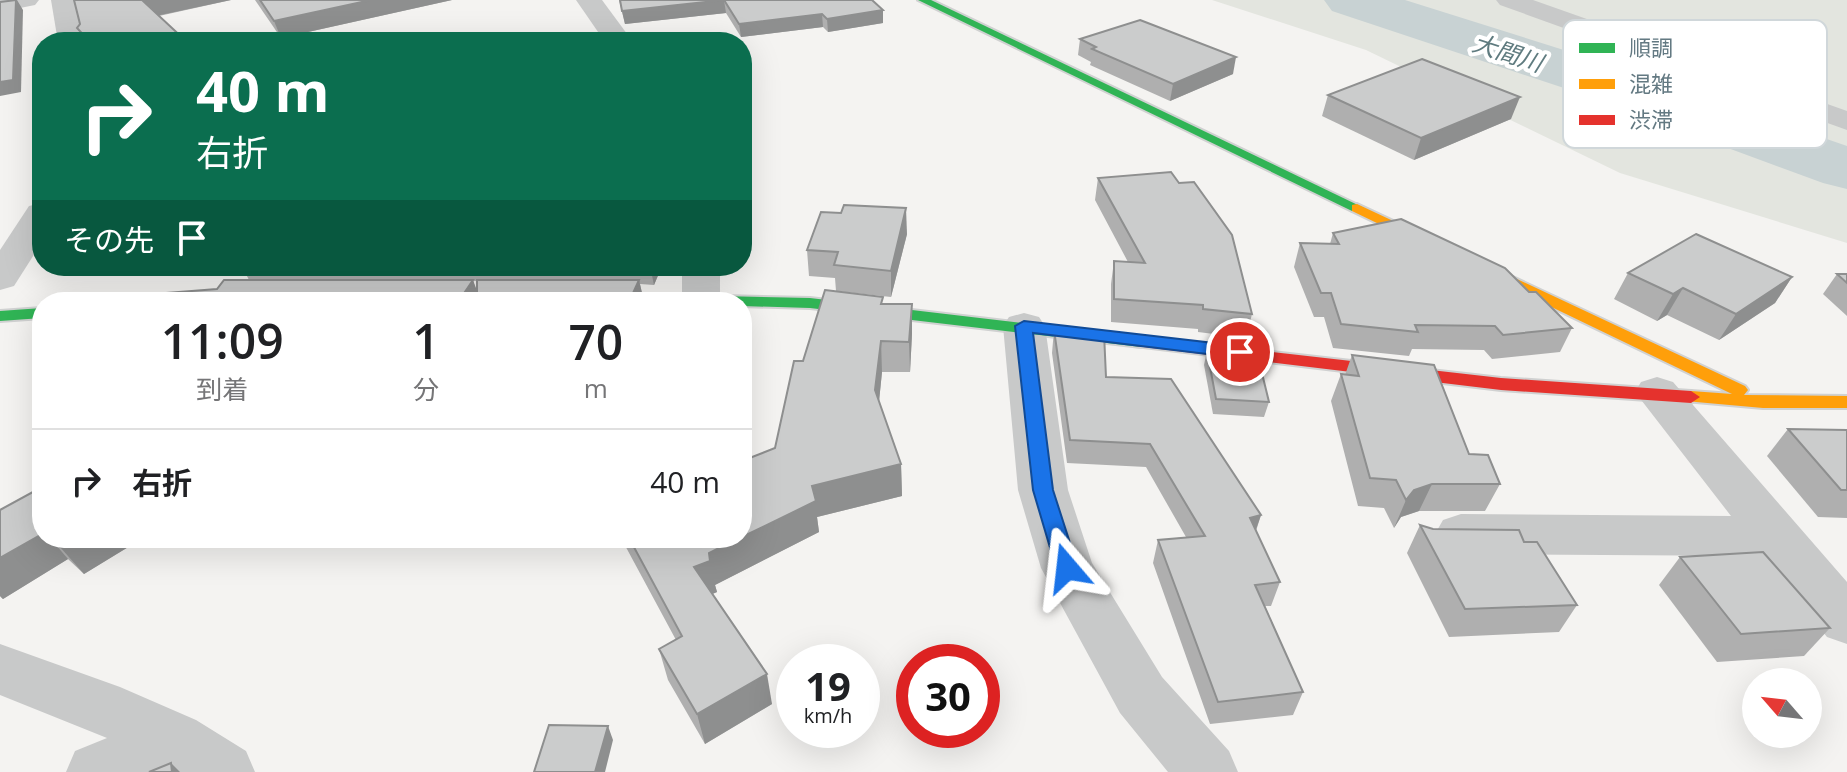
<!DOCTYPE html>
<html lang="ja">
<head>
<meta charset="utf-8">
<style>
  :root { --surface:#fff; --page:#f2f2f2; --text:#202124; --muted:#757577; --line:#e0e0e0 }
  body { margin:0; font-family:"Open Sans","Noto Sans JP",sans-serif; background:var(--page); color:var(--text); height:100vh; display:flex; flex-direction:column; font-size:30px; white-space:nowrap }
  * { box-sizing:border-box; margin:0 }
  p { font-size:26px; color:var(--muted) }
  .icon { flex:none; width:44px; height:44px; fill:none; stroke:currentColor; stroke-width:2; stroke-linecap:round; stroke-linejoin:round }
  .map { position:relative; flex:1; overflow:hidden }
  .sheet { position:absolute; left:32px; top:292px; width:720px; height:256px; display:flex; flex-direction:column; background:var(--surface); border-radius:32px; box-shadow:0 8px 32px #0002 }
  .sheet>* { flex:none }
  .banner { position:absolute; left:32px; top:32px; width:720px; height:244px; border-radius:32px; box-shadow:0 8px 32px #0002; background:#0b6e4f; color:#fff; overflow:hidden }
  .needle { width:52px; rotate:298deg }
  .controls { position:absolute; left:1742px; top:668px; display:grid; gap:16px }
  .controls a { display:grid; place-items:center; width:80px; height:80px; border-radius:50%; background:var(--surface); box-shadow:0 8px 32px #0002; font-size:40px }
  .speed { position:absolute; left:776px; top:644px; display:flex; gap:16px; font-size:40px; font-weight:700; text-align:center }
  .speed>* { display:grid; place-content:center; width:104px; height:104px; border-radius:50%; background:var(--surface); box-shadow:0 8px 32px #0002; line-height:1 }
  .speed small { font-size:20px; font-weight:400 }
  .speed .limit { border:12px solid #d22; background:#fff; color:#111 }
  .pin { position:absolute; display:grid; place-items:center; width:68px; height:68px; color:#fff; margin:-34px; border:4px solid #fff; border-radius:50%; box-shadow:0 2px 8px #0007 }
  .me { position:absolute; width:88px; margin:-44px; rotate:343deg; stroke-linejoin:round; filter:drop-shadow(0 0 6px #0008) }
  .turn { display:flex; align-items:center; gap:28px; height:168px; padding:0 32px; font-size:36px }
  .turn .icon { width:104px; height:104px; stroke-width:2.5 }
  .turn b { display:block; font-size:56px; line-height:68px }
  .then { display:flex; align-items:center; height:76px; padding:0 32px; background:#0003; gap:16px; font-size:30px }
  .eta { display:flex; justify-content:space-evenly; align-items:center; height:136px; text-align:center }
  .eta b { font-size:48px; font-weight:600; line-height:56px }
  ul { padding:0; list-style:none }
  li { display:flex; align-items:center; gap:24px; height:104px; padding:0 32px; border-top:2px solid var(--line) }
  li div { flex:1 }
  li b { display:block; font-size:30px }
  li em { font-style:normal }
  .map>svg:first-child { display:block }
  .green { fill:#e3e5df }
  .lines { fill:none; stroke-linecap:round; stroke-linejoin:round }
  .river { fill:#c8d2d3; fill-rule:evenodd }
  .fast-casing { stroke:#d0d1d1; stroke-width:4 }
  .slow-casing { stroke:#d0d1d1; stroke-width:4 }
  .jam-casing { stroke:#d0d1d1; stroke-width:4 }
  .street { fill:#c8c9c9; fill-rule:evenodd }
  .fast { fill:#30b455; fill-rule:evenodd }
  .slow { fill:#ff9f0a; fill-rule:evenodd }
  .jam { fill:#e5322d; fill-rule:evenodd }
  .wall { fill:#afafaf; fill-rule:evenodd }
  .shaded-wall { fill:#8e8f8f }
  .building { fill:#cbcccc; stroke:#8e8f8f; stroke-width:2 }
  .route { fill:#1a73e8; stroke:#114b97; stroke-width:2 }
  .labels { text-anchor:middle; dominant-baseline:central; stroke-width:8; stroke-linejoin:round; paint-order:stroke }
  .far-water-label { font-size:24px; font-style:italic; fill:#5f7b7f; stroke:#fff }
  .key { fill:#fff; stroke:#d0d7da; stroke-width:2 }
  .key-label { font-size:22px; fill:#637982 }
</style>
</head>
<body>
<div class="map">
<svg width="1847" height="772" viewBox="0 0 1847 772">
  <rect width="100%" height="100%" fill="#f4f3f1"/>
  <polygon class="green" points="1212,0 1847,0 1847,243 1620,173 1366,50"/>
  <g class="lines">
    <polygon class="river" points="1324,0 1405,0 1621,68 1847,146 1847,189 1823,183 1579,93 1332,11"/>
    <defs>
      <g id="fast">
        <polygon points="918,0 931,0 1364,208 1362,211 1352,211"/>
        <polygon points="583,293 810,298 1141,337 1150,342 1141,347 810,308 742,306 742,302 577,301 575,298"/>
        <polygon points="42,308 42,318 0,321 0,311"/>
      </g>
      <polygon id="slow" points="1357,204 1745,386 1748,390 1744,395 1847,396 1847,408 1763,408 1685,401 1682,397 1691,391 1732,394 1352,211 1352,205"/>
      <polygon id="jam" points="1141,337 1501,378 1691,391 1700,397 1691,403 1501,390 1135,346 1132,342"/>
    </defs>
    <use href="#fast" class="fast-casing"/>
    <use href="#slow" class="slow-casing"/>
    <use href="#jam" class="jam-casing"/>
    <g class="street">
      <polygon points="0,0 39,0 35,5 0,12"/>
      <polygon points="51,0 77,0 86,42 58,42"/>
      <polygon points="576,0 602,0 633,42 605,42"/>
      <polygon points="1496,0 1533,0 1847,111 1847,130 1500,5"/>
      <polygon points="42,203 42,242 14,286 0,290 0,250 29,206"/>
      <rect x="682" y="266" width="38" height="36"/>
      <polygon points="1024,313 1039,317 1045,326 1068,490 1092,563 1162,677 1229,751 1238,772 1168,772 1120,713 1041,568 1018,490 1003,326 1009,317"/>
      <polygon points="1657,377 1673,382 1847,582 1847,644 1827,637 1763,556 1461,554 1443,548 1435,534 1443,520 1461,514 1731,516 1635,392 1641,382"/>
      <polygon points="0,644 120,687 196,720 246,751 255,772 66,772 75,751 107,738 0,695"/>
    </g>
    <use href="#fast" class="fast"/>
    <use href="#slow" class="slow"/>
    <use href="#jam" class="jam"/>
  </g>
  <g class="wall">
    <polygon points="74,0 231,0 159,16 187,42 85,42 77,28 80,24"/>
    <polygon points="255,0 452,0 281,38"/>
    <polygon points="619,0 872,0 883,10 883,23 828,32 823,27 741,37 726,13 625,24"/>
    <polygon points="1080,39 1233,74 1170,101 1090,65 1091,62 1078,55"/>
    <polygon points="1328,95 1511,119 1414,160 1322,116"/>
    <polygon points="1098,178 1252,314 1246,338 1198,332 1198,329 1111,322 1111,284 1114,261 1128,262 1095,200"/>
    <polygon points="1333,233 1529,292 1572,328 1560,352 1492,359 1484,350 1412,349 1409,356 1333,348 1324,317 1314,317 1294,267 1300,243 1330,244"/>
    <polygon points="907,234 891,297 836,291 835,278 809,276 807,250"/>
    <path d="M242,266h420l-8,19 -14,-1 4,18 -427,-13 32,-9zM473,281h4v11z"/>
    <polygon points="1628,273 1792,277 1775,303 1719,340 1667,315 1657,321 1614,299"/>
    <polygon points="1837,274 1847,274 1847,316 1823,294"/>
    <polygon points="883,304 912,334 910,372 882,372 879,401 901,464 902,496 817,517 819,532 715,585 717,592 712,594 772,704 705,744 668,680 659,649 676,640 621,538 742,538 775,448 803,361"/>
    <polygon points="1054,330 1261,515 1256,531 1280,582 1271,606 1265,606 1303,692 1293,715 1210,724 1153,563 1158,540 1186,537 1146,467 1067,463 1052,353"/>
    <polygon points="42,343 42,361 35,352"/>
    <polygon points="1207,351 1269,402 1264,417 1213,414 1204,365"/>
    <polygon points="1352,355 1469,454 1500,484 1485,511 1419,511 1401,517 1394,528 1384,508 1358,506 1331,401 1341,374 1345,375"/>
    <polygon points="1788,429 1847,430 1847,518 1818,517 1767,456"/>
    <polygon points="0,510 42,538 143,538 84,574 68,559 3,599 0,596"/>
    <polygon points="1420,525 1433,529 1524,542 1577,605 1559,632 1449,637 1407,553"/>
    <polygon points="1680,557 1830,628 1804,656 1717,662 1659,585"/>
  </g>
  <g class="shaded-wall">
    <polygon points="17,0 23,10 21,92 0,96 0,82"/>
    <polygon points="146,0 231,0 151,17 143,1"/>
    <polygon points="371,0 452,0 281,38 274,21"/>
    <polygon points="724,0 726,13 625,24 622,11"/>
    <polygon points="883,10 883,23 828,32 827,19"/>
    <polygon points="822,14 823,27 741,37 739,24"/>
    <polygon points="1236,57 1233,74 1170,101 1173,84"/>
    <polygon points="1520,97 1511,119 1414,160 1421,138"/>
    <polygon points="906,208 907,234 891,297 891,271"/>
    <polygon points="650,266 662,266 654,285"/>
    <polygon points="1792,277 1775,303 1719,340 1736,314"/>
    <polygon points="473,280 481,302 458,302"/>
    <polygon points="639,280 644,302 629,302"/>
    <polygon points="1683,288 1667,315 1657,321 1673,294"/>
    <polygon points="912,304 912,334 910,372 909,342"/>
    <polygon points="881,341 882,372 877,421 875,390"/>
    <polygon points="901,464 902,496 817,517 819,532 715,585 717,592 701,599 694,567 709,553 739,538 742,538 742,537 812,486"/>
    <polygon points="1432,484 1419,511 1401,517 1394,528 1406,500 1414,490"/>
    <polygon points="1261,515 1253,538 1250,518"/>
    <polygon points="42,534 42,538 50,538 68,559 3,599 0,596 0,558"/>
    <polygon points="75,538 143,538 84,574 60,547"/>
    <polygon points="767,674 772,704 705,744 697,714"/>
    <polygon points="608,726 613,740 605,772 595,772"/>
    <polygon points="171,763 180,772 172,772"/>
  </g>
  <g class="building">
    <polygon points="16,0 13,80 0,82 0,2"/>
    <polygon points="74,0 146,0 143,1 187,42 90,42 77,28 80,24"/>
    <polygon points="260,0 371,0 274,21"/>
    <polygon points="620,0 872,0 883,10 827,19 822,14 739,24 724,0 622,11"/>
    <polygon points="1140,20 1236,57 1173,84 1092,49 1096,47 1080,39"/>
    <polygon points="1422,59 1520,97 1421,138 1328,95"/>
    <polygon points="1171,172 1179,183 1194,182 1232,235 1252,314 1203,309 1203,305 1114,299 1114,261 1145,263 1098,178"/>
    <polygon points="844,205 906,208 891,271 834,265 838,252 807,250 821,212 841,213"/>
    <polygon points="1401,219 1505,268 1529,292 1536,292 1572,328 1503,335 1495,326 1415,325 1418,332 1341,324 1331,293 1321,293 1300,243 1339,244 1333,233"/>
    <polygon points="1696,234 1792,277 1736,314 1683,288 1673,294 1628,273"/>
    <polygon points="1837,274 1847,274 1847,283"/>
    <polygon points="224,280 473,280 458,302 75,302 77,300 217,289"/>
    <polygon points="477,280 639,280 629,302 477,302"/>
    <polygon points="825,290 883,297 881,304 912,304 909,342 881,341 875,390 901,464 812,486 816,501 742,537 742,461 775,448 794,361 803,361"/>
    <polygon points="1054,330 1104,333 1106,377 1171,379 1261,515 1250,518 1280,582 1255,585 1303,692 1218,702 1158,540 1205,536 1150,444 1070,440"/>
    <polygon points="42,343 42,351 35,352"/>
    <polygon points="1207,351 1258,357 1269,402 1216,399"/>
    <polygon points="1352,355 1434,365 1469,454 1488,455 1500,484 1432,484 1414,490 1406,500 1396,480 1370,478 1341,374 1359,376"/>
    <polygon points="1788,429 1847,430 1847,490 1841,490"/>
    <polygon points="42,487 42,534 0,558 0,510"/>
    <polygon points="1420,525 1433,529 1519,530 1524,542 1537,542 1577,605 1465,609"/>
    <polygon points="51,538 75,538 60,547"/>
    <polygon points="629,538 739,538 709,553 710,561 694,567 767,674 697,714 659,649 682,636"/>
    <polygon points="1763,552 1830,628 1741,634 1680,557"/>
    <polygon points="549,725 608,726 595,772 534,772"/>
    <polygon points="171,763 172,772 149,772"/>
  </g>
  <polygon class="route" points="1024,321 1240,346 1248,352 1240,358 1033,333 1053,490 1078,568 1075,574 1067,577 1059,574 1056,568 1033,490 1015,326"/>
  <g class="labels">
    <g class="far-water-label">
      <text transform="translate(1508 52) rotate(18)">大間川</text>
    </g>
  </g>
  <rect x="1563" y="20" width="264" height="128" rx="12" class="key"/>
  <rect x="1579" y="43" width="36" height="10" fill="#30b455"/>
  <rect x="1579" y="79" width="36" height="10" fill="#ff9f0a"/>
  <rect x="1579" y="115" width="36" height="10" fill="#e5322d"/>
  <g class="key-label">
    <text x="1629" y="56">順調</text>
    <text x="1629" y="92">混雑</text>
    <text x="1629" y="128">渋滞</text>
  </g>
</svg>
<div class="controls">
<a><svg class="needle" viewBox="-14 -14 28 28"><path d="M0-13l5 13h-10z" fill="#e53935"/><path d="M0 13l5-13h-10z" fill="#757577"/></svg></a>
</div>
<div class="speed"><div>19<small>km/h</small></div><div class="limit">30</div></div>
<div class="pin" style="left:1240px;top:352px;background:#d93025"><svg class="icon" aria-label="arrive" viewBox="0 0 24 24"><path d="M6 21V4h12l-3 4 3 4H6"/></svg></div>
<svg class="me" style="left:1067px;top:568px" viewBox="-20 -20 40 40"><path d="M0-17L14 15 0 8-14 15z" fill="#1a73e8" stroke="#fff" stroke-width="4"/></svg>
<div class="banner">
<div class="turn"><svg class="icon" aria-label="right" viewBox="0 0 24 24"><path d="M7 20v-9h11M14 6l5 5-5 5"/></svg><div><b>40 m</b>右折</div></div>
<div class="then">その先<svg class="icon" aria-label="arrive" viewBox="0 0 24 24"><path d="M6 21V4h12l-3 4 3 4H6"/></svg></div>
</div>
<section class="sheet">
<div class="eta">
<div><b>11:09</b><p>到着</p></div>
<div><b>1</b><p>分</p></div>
<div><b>70</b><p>m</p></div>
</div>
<ul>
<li><svg class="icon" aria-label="right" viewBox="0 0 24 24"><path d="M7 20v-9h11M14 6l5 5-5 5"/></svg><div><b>右折</b></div><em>40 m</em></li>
</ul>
</section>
</div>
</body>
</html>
